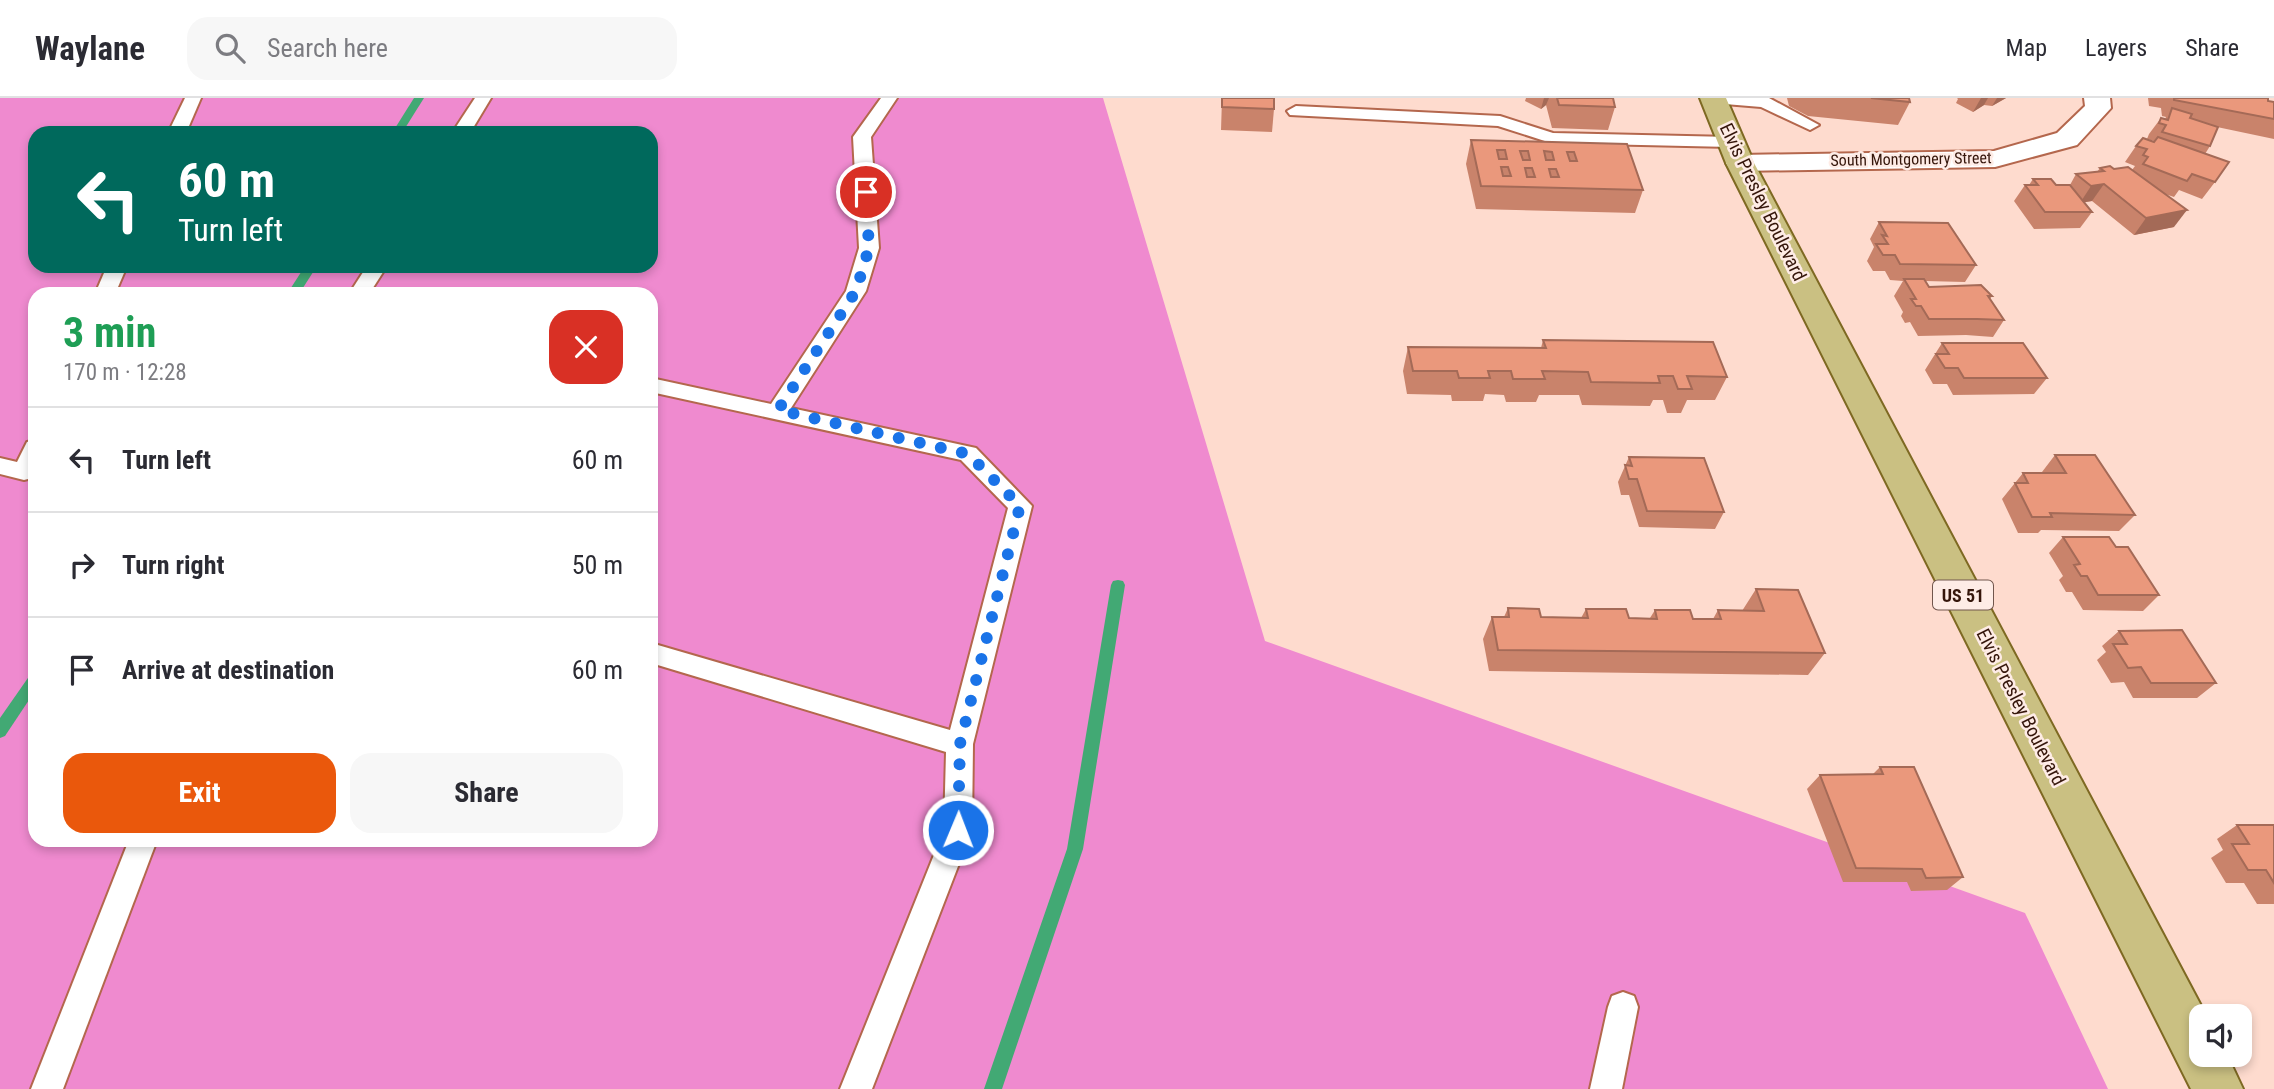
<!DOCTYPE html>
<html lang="en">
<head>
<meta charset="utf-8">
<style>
  :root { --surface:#fff; --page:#f7f7f7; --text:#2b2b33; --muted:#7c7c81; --line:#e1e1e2; --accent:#ea580c }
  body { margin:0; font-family:"Roboto Condensed",sans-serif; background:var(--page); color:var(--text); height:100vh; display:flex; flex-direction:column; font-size:26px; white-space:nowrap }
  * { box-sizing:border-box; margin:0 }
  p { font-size:23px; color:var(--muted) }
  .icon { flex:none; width:38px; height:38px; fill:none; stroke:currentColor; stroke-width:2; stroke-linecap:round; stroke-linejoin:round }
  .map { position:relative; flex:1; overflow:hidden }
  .drawer { position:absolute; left:28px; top:189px; width:630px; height:560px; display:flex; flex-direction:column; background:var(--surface); border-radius:21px; box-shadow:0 4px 10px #0003 }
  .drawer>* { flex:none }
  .banner { position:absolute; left:28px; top:28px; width:630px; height:147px; border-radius:21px; box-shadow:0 4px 10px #0003; background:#00695c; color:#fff; overflow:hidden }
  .buttons { position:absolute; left:2189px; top:906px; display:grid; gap:14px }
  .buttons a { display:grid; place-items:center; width:63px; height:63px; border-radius:14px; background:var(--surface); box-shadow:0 4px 10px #0003; font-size:35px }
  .pin { position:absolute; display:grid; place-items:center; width:60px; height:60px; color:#fff; margin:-30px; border:4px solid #fff; border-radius:50%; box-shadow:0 2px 7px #0007 }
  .me { position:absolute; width:77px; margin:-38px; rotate:1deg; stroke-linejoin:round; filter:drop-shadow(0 0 5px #0008) }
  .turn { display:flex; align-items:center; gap:24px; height:147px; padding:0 35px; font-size:32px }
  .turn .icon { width:91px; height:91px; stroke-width:2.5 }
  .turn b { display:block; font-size:49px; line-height:60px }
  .round { display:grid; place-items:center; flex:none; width:74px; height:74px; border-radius:21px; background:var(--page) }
  .headline { display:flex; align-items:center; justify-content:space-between; height:119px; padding:0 35px }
  h1 { font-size:42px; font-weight:700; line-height:52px; color:#1e9e55 }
  .button { display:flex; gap:14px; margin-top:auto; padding:14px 35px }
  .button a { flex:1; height:80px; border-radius:21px; background:var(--accent); color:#fff; font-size:28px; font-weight:700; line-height:80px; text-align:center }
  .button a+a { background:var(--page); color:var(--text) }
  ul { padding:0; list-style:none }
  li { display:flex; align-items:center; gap:21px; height:105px; padding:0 35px; border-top:2px solid var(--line) }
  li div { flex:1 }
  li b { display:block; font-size:26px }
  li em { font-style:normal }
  header { display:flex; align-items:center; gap:42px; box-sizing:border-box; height:98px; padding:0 35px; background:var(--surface); border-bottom:2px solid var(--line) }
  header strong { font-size:33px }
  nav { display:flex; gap:38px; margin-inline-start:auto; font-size:24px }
  .search { width:490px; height:63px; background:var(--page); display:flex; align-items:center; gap:18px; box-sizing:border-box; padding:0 24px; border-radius:21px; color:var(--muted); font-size:26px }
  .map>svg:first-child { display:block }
  .green { fill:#ef8acf; fill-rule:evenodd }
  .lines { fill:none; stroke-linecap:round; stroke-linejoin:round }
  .stream { fill:#42a974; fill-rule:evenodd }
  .lane-casing { stroke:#b4674d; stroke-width:4 }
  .street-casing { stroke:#b4674d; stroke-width:4 }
  .primary-casing { stroke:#7e6922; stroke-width:4 }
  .lane { fill:#fff; fill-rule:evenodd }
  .street { fill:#fff; fill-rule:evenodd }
  .primary { fill:#cac082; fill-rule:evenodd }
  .wall { fill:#c9836b }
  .shaded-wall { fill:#a46a57 }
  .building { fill:#ea987c; stroke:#a46a57; stroke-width:2; fill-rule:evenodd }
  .route { stroke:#1a73e8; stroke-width:12; stroke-dasharray:0 21.6 }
  .labels { text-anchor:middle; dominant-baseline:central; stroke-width:5; stroke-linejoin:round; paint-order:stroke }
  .far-street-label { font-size:16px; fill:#35160b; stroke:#feece6 }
  .shield { fill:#feece6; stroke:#71564d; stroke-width:2 }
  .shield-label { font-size:18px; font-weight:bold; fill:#35160b }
  .street-label { font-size:19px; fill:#35160b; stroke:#feece6 }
</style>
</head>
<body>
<header>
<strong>Waylane</strong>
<div class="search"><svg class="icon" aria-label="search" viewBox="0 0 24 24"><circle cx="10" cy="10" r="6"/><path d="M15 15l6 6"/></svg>Search here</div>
<nav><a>Map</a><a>Layers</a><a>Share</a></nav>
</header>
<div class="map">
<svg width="2274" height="991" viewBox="0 0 2274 991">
  <rect width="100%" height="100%" fill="#fedbce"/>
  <path class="green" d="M0,0h1103l162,543 760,272 83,176h-2108zM35,35h616v133h-616zM35,196h616v546h-616z"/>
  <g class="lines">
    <g class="stream">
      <polygon points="414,0 424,0 402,35 392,35"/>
      <polygon points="305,168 317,168 299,196 287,196"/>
      <polygon points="1118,482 1123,483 1125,487 1083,751 1002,991 984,991 1067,751 1111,487 1113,483"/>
      <polygon points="35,575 35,593 5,638 0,640 0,620 30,577"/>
    </g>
    <defs>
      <g id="lane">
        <polygon points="185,0 201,0 186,35 168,35"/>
        <polygon points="475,0 491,0 470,35 452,35"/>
        <polygon points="881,0 897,0 871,39 879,150 866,193 791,310 976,350 1032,408 973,646 972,732 872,991 840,991 944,732 946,654 651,565 651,545 950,632 1008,410 961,362 651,294 651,280 771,306 846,193 859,150 853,39"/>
        <polygon points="1705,0 1769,0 1819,27 1810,32 1761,9 1713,5"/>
        <polygon points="1296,8 1500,18 1553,35 1731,39 1740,44 1731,49 1551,45 1498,28 1290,17 1287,13"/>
        <polygon points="107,168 127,168 115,196 95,196"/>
        <polygon points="367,168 387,168 369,196 349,196"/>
        <polygon points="35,342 35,375 32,380 24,382 0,376 0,360 17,364 27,344"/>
        <polygon points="129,742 157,742 63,991 31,991"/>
        <polygon points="1623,894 1634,898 1638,909 1622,991 1590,991 1608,909 1612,898"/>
      </g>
      <polygon id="street" points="2084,0 2110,0 2111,10 2077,47 1995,69 1740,73 1730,71 1726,65 1730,59 1740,57 1994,53 2057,35 2085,8"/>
      <polygon id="primary" points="1700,0 1726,0 1754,65 2207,919 2202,919 2202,957 2227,957 2243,991 2191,991 1726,65"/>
    </defs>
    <use href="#lane" class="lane-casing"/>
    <use href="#street" class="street-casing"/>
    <use href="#primary" class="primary-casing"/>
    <use href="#lane" class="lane"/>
    <use href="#street" class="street"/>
    <use href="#primary" class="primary"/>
  </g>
  <g class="wall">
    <polygon points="1222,0 1274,11 1272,34 1221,32"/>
    <polygon points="1526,0 1613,0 1615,9 1608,32 1552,30 1546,7 1541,11 1525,3"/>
    <polygon points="1787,0 1909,0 1910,4 1898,27 1808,18 1789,8"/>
    <polygon points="1957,0 2006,0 1992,8 1984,7 1973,14 1956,5 1958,1"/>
    <polygon points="2148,0 2268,0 2268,3 2274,4 2274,41 2217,29 2210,48 2205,56 2215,84 2202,101 2179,92 2174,99 2165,96 2174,129 2134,137 2092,103 2084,104 2092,114 2080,130 2034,131 2014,103 2025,87 2029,87 2033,81 2056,87 2070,87 2076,76 2097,74 2100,70 2132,72 2135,68 2125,64 2136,48 2153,44 2154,43 2147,41 2149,36 2161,20 2165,21 2166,19 2162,18 2161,10 2149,8"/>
    <polygon points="1471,42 1627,46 1643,92 1635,115 1476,111 1466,66"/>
    <polygon points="1879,124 1976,167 1965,184 1925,183 1929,189 1992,198 1990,201 2004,222 1993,239 1966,237 1918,238 1910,224 1905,225 1901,218 1903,214 1894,198 1903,183 1890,182 1885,173 1873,173 1867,163 1874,149 1870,141"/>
    <polygon points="1543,242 1727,279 1715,302 1687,302 1681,315 1667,315 1663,302 1653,302 1650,308 1582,307 1579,297 1539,297 1536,304 1506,304 1504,297 1485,296 1483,303 1452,303 1451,297 1407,296 1403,273 1408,249 1541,250"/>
    <polygon points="1942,245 2047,280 2034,296 1953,297 1947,286 1933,286 1925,272"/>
    <polygon points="2055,357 2135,417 2119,433 2041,432 2038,435 2018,435 2002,401 2023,375 2042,375 2042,374"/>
    <polygon points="1629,359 1724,414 1715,431 1639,429 1629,397 1621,397 1618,384"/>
    <polygon points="2063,439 2116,449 2159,497 2143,513 2083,512 2072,494 2066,494 2059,482 2063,478 2049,455"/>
    <polygon points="1756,491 1825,555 1808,577 1489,573 1483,541 1492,519 1504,519 1508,510 1541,519 1581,520 1586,511 1629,520 1650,520 1655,512 1693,521 1713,521 1718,512 1742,513"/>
    <polygon points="2119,533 2216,585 2197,600 2133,600 2124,584 2111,585 2097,562 2106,554 2102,548"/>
    <polygon points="1880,669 1963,779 1947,792 1911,793 1907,784 1843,784 1807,691 1820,677 1873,676"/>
    <polygon points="2237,727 2274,727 2274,806 2257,806 2244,785 2226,785 2211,760 2223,752 2217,741"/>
  </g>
  <g class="shaded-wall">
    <polygon points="1544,0 1549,0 1546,7 1541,11"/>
    <polygon points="1981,0 1988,0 1984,7 1973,14"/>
    <polygon points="1997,0 2006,0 1992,8"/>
    <polygon points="2104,86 2092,103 2080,105 2091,88"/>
    <polygon points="2187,112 2174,129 2134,137 2146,120"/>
  </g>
  <g class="building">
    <polygon points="1222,0 1274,0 1274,11 1222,9"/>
    <polygon points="1557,0 1613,0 1615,9 1559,7"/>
    <polygon points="1871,0 1909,0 1910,4"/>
    <polygon points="2174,0 2268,0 2268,3 2274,4 2274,21 2174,2"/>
    <polygon points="2172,10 2192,16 2190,20 2218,29 2210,48 2162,34 2166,27 2159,25 2161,20 2168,22"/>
    <polygon points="2158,39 2229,64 2215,84 2192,76 2187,83 2143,66 2148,59 2143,57 2147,51 2136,48 2143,40 2154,44"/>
    <path d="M1471,42l156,4 16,46 -162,-4zM1497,52h8l2,9h-8zM1520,53h8l2,9h-7zM1544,53l8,1 2,8h-8zM1567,54h7l3,9h-7zM1501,69h7l3,9h-8zM1525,70h7l3,9h-8zM1549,71h7l3,8h-8z"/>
    <polygon points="2110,68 2114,71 2128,69 2187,112 2146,120 2104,86 2091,88 2076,76 2104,73 2100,70"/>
    <polygon points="2033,81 2051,81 2056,87 2070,87 2092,114 2045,114 2025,87 2038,87"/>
    <polygon points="1879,124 1948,125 1976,167 1900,166 1895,157 1883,157 1876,146 1888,146 1882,137 1887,138"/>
    <polygon points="1904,181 1924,181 1929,189 1981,187 1992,198 1988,198 2004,222 1977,221 1929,221 1921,208 1916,208 1911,201 1916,201"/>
    <polygon points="1543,242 1713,244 1727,279 1687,278 1692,291 1678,291 1673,278 1658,278 1660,285 1591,284 1588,274 1542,273 1545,281 1513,281 1511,273 1488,273 1490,280 1459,280 1457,273 1413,273 1408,249 1546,250"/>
    <polygon points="1942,245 2023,245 2047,280 1964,280 1958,270 1945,270 1936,256 1949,256"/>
    <polygon points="2055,357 2095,357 2135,417 2050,415 2052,419 2032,419 2015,385 2028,385 2023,375 2066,375"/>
    <polygon points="1629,359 1704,360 1724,414 1647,413 1637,381 1629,381 1625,367 1632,368"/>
    <polygon points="2063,439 2109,439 2116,449 2128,449 2159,497 2098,497 2087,478 2081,478 2074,467 2080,466"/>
    <polygon points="1756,491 1798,492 1825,555 1498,552 1492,519 1509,519 1508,510 1539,511 1541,519 1588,520 1586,511 1626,511 1629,520 1657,521 1655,512 1690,512 1693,521 1721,521 1718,512 1764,513"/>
    <polygon points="2182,532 2216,585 2151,585 2141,569 2128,570 2113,546 2127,546 2119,533"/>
    <polygon points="1880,669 1914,669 1963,779 1926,780 1922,771 1856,770 1820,677 1883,676"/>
    <polygon points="2237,727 2274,727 2274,785 2266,772 2248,772 2232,746 2249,746"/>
  </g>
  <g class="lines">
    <polyline class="route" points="866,94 869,150 856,193 778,312 968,356 1020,408 960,646 958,732"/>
  </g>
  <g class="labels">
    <g class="far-street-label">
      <text transform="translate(1911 61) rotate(-1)">South Montgomery Street</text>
    </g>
    <rect class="shield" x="1933" y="482.5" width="60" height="29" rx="5"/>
    <g class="shield-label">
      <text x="1963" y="497">US 51</text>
    </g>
    <g class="street-label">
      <text transform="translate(1763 104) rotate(64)">Elvis Presley Boulevard</text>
      <text transform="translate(2021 609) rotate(63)">Elvis Presley Boulevard</text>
    </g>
  </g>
</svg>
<div class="buttons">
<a><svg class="icon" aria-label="sound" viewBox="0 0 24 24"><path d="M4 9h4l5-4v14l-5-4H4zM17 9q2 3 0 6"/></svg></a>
</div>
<div class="pin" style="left:866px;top:94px;background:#d93025"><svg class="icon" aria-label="arrive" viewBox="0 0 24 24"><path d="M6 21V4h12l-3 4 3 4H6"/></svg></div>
<svg class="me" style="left:958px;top:732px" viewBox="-20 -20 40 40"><circle r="17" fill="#1a73e8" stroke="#fff" stroke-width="3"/><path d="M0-11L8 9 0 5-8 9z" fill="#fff"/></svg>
<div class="banner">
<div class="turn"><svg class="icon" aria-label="left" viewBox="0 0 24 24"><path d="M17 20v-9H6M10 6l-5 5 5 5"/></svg><div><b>60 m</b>Turn left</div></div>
</div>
<section class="drawer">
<div class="headline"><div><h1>3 min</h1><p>170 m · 12:28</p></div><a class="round" style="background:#d93025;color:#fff"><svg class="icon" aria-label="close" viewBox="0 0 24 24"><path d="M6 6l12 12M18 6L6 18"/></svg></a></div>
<ul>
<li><svg class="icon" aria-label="left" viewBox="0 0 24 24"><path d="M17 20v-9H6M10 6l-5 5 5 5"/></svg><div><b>Turn left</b></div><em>60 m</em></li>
<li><svg class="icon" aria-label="right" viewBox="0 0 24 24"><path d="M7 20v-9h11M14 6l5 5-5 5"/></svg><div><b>Turn right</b></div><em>50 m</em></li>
<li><svg class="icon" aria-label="arrive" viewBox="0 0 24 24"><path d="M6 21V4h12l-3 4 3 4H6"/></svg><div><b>Arrive at destination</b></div><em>60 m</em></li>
</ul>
<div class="button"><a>Exit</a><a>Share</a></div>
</section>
</div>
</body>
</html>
